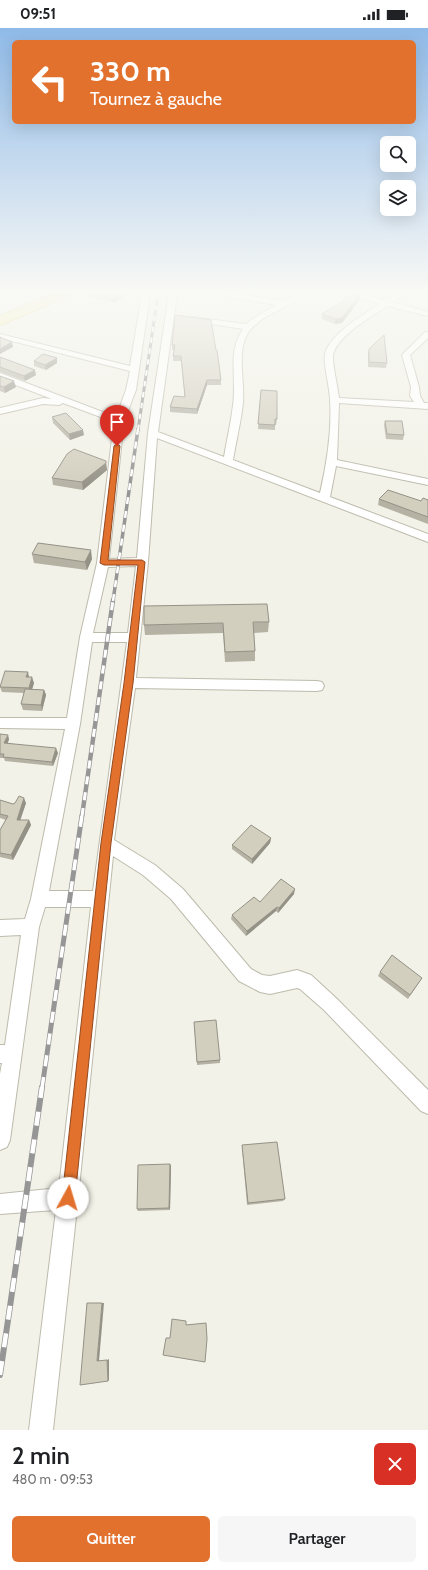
<!DOCTYPE html>
<html lang="fr">
<head>
<meta charset="utf-8">
<style>
  :root { --surface:#fff; --page:#f6f6f6; --text:#202124; --muted:#757577; --accent:#e3712e }
  body { margin:0; font-family:Cabin,sans-serif; background:var(--page); color:var(--text); height:100vh; display:flex; flex-direction:column; font-size:15px; white-space:nowrap }
  * { box-sizing:border-box; margin:0 }
  p { font-size:13px; color:var(--muted) }
  .icon { flex:none; width:22px; height:22px; fill:none; stroke:currentColor; stroke-width:2; stroke-linecap:round; stroke-linejoin:round }
  .map { position:relative; height:1402px; overflow:hidden }
  .drawer { display:flex; flex-direction:column; background:var(--surface); flex:1 }
  .drawer>* { flex:none }
  .top-card { position:absolute; left:12px; top:12px; width:404px; height:84px; border-radius:6px; box-shadow:0 4px 16px #0002; background:#e3712e; color:#fff; overflow:hidden }
  .fabs { position:absolute; left:380px; top:108px; display:grid; gap:8px }
  .fabs a { display:grid; place-items:center; width:36px; height:36px; border-radius:6px; background:var(--surface); box-shadow:0 4px 16px #0002; font-size:20px }
  .pin { position:absolute; display:grid; place-items:center; width:34px; height:34px; color:#fff; margin:-41px -17px; border-radius:50% 50% 50% 0; rotate:-45deg; box-shadow:0 0 4px #0007 }
  .pin .icon { rotate:45deg }
  .me { position:absolute; width:44px; margin:-22px; rotate:6deg; stroke-linejoin:round; filter:drop-shadow(0 0 3px #0008) }
  .turn { display:flex; align-items:center; gap:14px; height:84px; padding:0 12px; font-size:18px }
  .turn .icon { width:52px; height:52px; stroke-width:2.5 }
  .turn b { display:block; font-size:28px; line-height:34px }
  .round { display:grid; place-items:center; flex:none; width:42px; height:42px; border-radius:6px; background:var(--page) }
  .head { display:flex; align-items:center; justify-content:space-between; height:68px; padding:0 12px }
  h1 { font-size:24px; font-weight:600; line-height:30px }
  .cta { display:flex; gap:8px; margin-top:auto; padding:8px 12px }
  .cta a { flex:1; height:46px; border-radius:6px; background:var(--accent); color:#fff; font-size:16px; font-weight:600; line-height:46px; text-align:center }
  .cta a+a { background:var(--page); color:var(--text) }
  .status { display:flex; justify-content:space-between; align-items:center; height:28px; padding:0 20px; background:var(--surface); direction:ltr }
  .status svg { height:11px; fill:currentColor }
  .map>svg:first-child { display:block }
  .lines { fill:none; stroke-linecap:round; stroke-linejoin:round }
  .street-casing { stroke:#bdbbac; stroke-width:2 }
  .primary-casing { stroke:#d7cf72; stroke-width:2 }
  .street { fill:#fff; fill-rule:evenodd }
  .primary { fill:#f4eea0; fill-rule:evenodd }
  .rail-far4-casing { stroke:#969696; stroke-width:3 }
  .rail-far3-casing { stroke:#969696; stroke-width:3.5 }
  .rail-far2-casing { stroke:#969696; stroke-width:4.5 }
  .rail-far1-casing { stroke:#969696; stroke-width:5 }
  .rail-casing { stroke:#969696; stroke-width:6 }
  .rail-far4 { stroke:#fff; stroke-width:2; stroke-dasharray:5.5; stroke-linecap:butt }
  .rail-far3 { stroke:#fff; stroke-width:2.5; stroke-dasharray:7; stroke-linecap:butt }
  .rail-far2 { stroke:#fff; stroke-width:3; stroke-dasharray:8; stroke-linecap:butt }
  .rail-far1 { stroke:#fff; stroke-width:3.5; stroke-dasharray:11; stroke-linecap:butt }
  .rail { stroke:#fff; stroke-width:4.5; stroke-dasharray:14; stroke-linecap:butt }
  .wall { fill:#b5b2a4 }
  .shaded-wall { fill:#949186 }
  .building { fill:#d3cfbf; stroke:#949186 }
  .route { fill:#e3712e; stroke:#94491e }
</style>
</head>
<body>
<div class="status"><b>09:51</b><svg viewBox="0 0 49 12"><path d="M0 12V9h3v3zM5 12V6h3v6zM10 12V3h3v9zM15 12V0h3v12zM26 1h20v11H26zM47 4h2v5h-2z"/></svg></div>
<div class="map">
<svg width="428" height="1402" viewBox="0 0 428 1402">
  <rect width="100%" height="100%" fill="#f2f2e8"/>
  <g class="lines">
    <defs>
      <path id="street" d="M142,266h8l-14,96 -12,31 -15,138 28,-1 11,-125 21,-139h8l-19,138 66,25c3,-18 7,-35 9,-52 4,-25 -6,-54 10,-76l-51,-8 -4,-2 4,-2 54,7 11,-8 19,-11 -54,-9 -4,-2h21l44,7 12,-7h10c-16,15 -39,18 -54,35 -16,17 -6,52 -8,74 -2,19 -7,38 -10,57l87,33c7,-30 12,-63 10,-93 0,-12 -7,-36 -5,-46 5,-20 39,-40 55,-50l-31,-10h14l22,6 9,-6h10l-11,8 35,10v4l-40,-10c-15,9 -51,30 -55,49 -1,8 5,33 6,43l75,4 -4,-6 1,-9 -9,-32 23,-23h3v6l-18,17 9,32 1,9 4,7h4v6l-89,-6 -2,57 91,19v6l-92,-19 -6,31 98,37v8l-271,-104 -9,124 -12,116 181,3 5,1 2,4 -2,4 -5,1 -182,-3 -21,152 41,25 28,24 68,80 11,6 8,1 27,-6 14,5 25,23 92,92v24l-7,-3 -97,-101 -24,-21 -3,-1 -27,6 -10,-2 -21,-11 -68,-82 -28,-24 -30,-19 -35,342 -25,232h-24l27,-220 -56,4v-20l59,-6 32,-281h-46l-6,20 -29,213 -3,7 -7,3v-76l2,-11h-2v-18h5l16,-110 -21,1v-16l25,-1 6,-20 34,-170 -65,-1v-10h67l13,-81 17,-74 17,-141 -51,-19 -4,2 -16,-1 -43,10v-6l43,-10 9,1 -52,-20v-6l116,44 10,-27 4,-19 -130,-33v-4l130,32zM136,538l-8,67h-35l15,-66zM92,614h35l-34,249h-44l31,-167z"/>
      <polygon id="primary" points="52,266 69,266 67,269 0,297 0,288"/>
    </defs>
    <use href="#street" class="street-casing"/>
    <use href="#primary" class="primary-casing"/>
    <use href="#street" class="street"/>
    <use href="#primary" class="primary"/>
    <defs>
      <polyline id="rail-far4" points="138,402 158,266"/>
      <polyline id="rail-far3" points="113,573 138,401"/>
      <polyline id="rail-far2" points="82,788 113,572"/>
      <polyline id="rail-far1" points="42,1060 82,787"/>
      <polyline id="rail" points="0,1347 42,1059"/>
    </defs>
    <use href="#rail-far4" class="rail-far4-casing"/>
    <use href="#rail-far3" class="rail-far3-casing"/>
    <use href="#rail-far2" class="rail-far2-casing"/>
    <use href="#rail-far1" class="rail-far1-casing"/>
    <use href="#rail" class="rail-casing"/>
    <use href="#rail-far4" class="rail-far4"/>
    <use href="#rail-far3" class="rail-far3"/>
    <use href="#rail-far2" class="rail-far2"/>
    <use href="#rail-far1" class="rail-far1"/>
    <use href="#rail" class="rail"/>
  </g>
  <g class="wall">
    <polygon points="87,266 125,266 125,268 114,275 87,268"/>
    <polygon points="360,266 360,271 342,295 335,296 322,291 322,286"/>
    <polygon points="175,287 221,352 221,357 207,357 197,386 170,384 170,379 185,369 181,333 173,333 173,328 174,322 172,322 172,317"/>
    <polygon points="369,321 387,335 386,340 368,339 368,325"/>
    <polygon points="0,329 36,347 25,353 0,344"/>
    <polygon points="57,330 57,335 46,342 34,338 34,333"/>
    <polygon points="0,348 16,359 5,365 0,363"/>
    <polygon points="261,362 277,391 276,397 275,397 275,402 258,401"/>
    <polygon points="52,389 84,407 70,412 53,395"/>
    <polygon points="385,393 404,407 403,412 386,411 384,397"/>
    <polygon points="107,440 107,442 83,462 53,457 52,450"/>
    <polygon points="379,471 421,473 428,472 428,496 378,477"/>
    <polygon points="32,526 92,531 87,542 34,535"/>
    <polygon points="269,594 268,604 254,605 255,623 255,633 225,634 223,605 145,607 144,597"/>
    <polygon points="29,649 34,655 32,661 44,662 46,667 42,683 23,682 21,676 24,665 2,664 0,659"/>
    <polygon points="0,706 9,711 8,715 58,725 53,738 5,733 4,730 0,730"/>
    <polygon points="0,772 13,776 26,775 20,792 29,792 31,797 13,832 0,829 0,802 6,792 0,790"/>
    <polygon points="271,810 270,815 252,836 232,821 232,817"/>
    <polygon points="294,866 278,885 276,883 246,908 231,891 232,887 260,874"/>
    <polygon points="380,944 422,950 408,971 378,948"/>
    <polygon points="194,994 220,1032 220,1035 197,1037"/>
    <polygon points="242,1117 285,1171 283,1173 247,1177 242,1120"/>
    <polygon points="170,1136 171,1138 170,1182 138,1183 137,1181"/>
  </g>
  <g class="shaded-wall">
    <polygon points="121,266 125,266 125,268 114,275 113,271"/>
    <polygon points="360,266 360,271 342,295 335,296 335,291"/>
    <polygon points="12,314 13,319 0,326 0,321"/>
    <polygon points="57,330 57,335 46,342 45,337"/>
    <polygon points="35,342 36,347 25,353 24,348"/>
    <polygon points="207,352 207,357 197,386 197,381"/>
    <polygon points="14,353 16,359 5,365 4,359"/>
    <polygon points="83,402 84,407 70,412 69,406"/>
    <polygon points="106,433 107,442 83,462 82,454"/>
    <polygon points="91,522 92,531 87,542 85,534"/>
    <polygon points="28,644 29,649 26,649"/>
    <polygon points="32,649 34,655 31,665 29,660"/>
    <polygon points="44,662 46,667 42,683 41,677"/>
    <polygon points="8,707 9,711 6,719 4,715"/>
    <polygon points="56,720 58,725 53,738 52,734"/>
    <polygon points="24,770 26,775 19,796 17,792"/>
    <polygon points="29,792 31,797 13,832 11,827"/>
    <polygon points="271,810 270,815 252,836 252,831"/>
    <polygon points="295,861 294,866 278,885 279,880"/>
    <polygon points="277,879 276,883 246,908 247,903"/>
    <polygon points="170,1136 171,1138 170,1182 169,1180"/>
    <polygon points="102,1275 104,1275 99,1333 97,1333"/>
    <polygon points="109,1331 109,1352 108,1353 107,1332"/>
  </g>
  <g class="building">
    <polygon points="95,266 121,266 113,271"/>
    <polygon points="355,266 360,266 342,290 335,291 322,286"/>
    <polygon points="175,287 211,292 216,322 217,322 221,352 207,352 197,381 170,379 174,368 185,369 181,328 173,328 175,317 172,317"/>
    <polygon points="384,307 387,335 369,334 369,321"/>
    <polygon points="0,309 12,314 0,321"/>
    <polygon points="43,326 57,330 45,337 34,333"/>
    <polygon points="0,329 35,342 24,348 0,339"/>
    <polygon points="0,348 14,353 4,359 0,358"/>
    <polygon points="261,362 277,363 277,391 275,391 275,397 258,396"/>
    <polygon points="66,385 83,402 69,406 52,389"/>
    <polygon points="385,393 402,393 404,407 387,406"/>
    <polygon points="74,421 106,433 106,435 82,454 52,450 67,426"/>
    <polygon points="388,462 421,473 423,470 428,472 428,489 379,471"/>
    <polygon points="38,515 91,522 85,534 32,526"/>
    <polygon points="267,576 269,594 253,594 255,623 225,624 223,595 144,597 144,578"/>
    <polygon points="5,643 28,644 26,649 32,649 29,660 0,659"/>
    <polygon points="25,661 44,662 41,677 21,676"/>
    <polygon points="0,706 8,707 4,715 56,720 52,734 3,729 4,726 0,726"/>
    <polygon points="19,768 24,770 17,792 29,792 11,827 0,825 0,802 8,788 0,786 0,772 13,776 15,775"/>
    <polygon points="251,797 271,810 252,831 232,817"/>
    <polygon points="281,851 295,861 279,880 277,879 247,903 232,887 254,869 260,874"/>
    <polygon points="392,927 422,950 410,967 380,944"/>
    <polygon points="216,992 220,1032 197,1034 194,994"/>
    <polygon points="277,1114 285,1171 248,1175 242,1117"/>
    <polygon points="170,1136 169,1180 137,1181 138,1137"/>
    <polygon points="87,1275 102,1275 97,1333 107,1332 108,1353 80,1357"/>
    <polygon points="172,1291 186,1293 186,1297 206,1295 207,1311 205,1334 163,1327 166,1310 170,1310"/>
  </g>
  <linearGradient id="sky" x2="0" y2="1"><stop stop-color="#8fbae8"/><stop offset="0.57" stop-color="#f9f9f5"/><stop offset="1" stop-color="#f9f9f5" stop-opacity="0"/></linearGradient>
  <rect width="428" height="463" fill="url(#sky)"/>
  <polygon class="route" points="117,416 120,418 108,532 142,532 145,534 133,655 111,815 75,1170 73,1175 68,1177 64,1175 62,1170 101,815 124,655 138,537 104,537 100,535 114,418"/>
</svg>
<div class="fabs">
<a><svg class="icon" aria-label="search" viewBox="0 0 24 24"><circle cx="10" cy="10" r="6"/><path d="M15 15l6 6"/></svg></a>
<a><svg class="icon" aria-label="layers" viewBox="0 0 24 24"><path d="M12 4l9 5-9 5-9-5zM3 14l9 5 9-5"/></svg></a>
</div>
<div class="pin" style="left:117px;top:418px;background:#d93025"><svg class="icon" aria-label="arrive" viewBox="0 0 24 24"><path d="M6 21V4h12l-3 4 3 4H6"/></svg></div>
<svg class="me" style="left:68px;top:1170px" viewBox="-20 -20 40 40"><circle r="19" fill="#fff"/><path d="M0-13L10 11 0 6-10 11z" fill="#e3712e"/></svg>
<div class="top-card">
<div class="turn"><svg class="icon" aria-label="left" viewBox="0 0 24 24"><path d="M17 20v-9H6M10 6l-5 5 5 5"/></svg><div><b>330 m</b>Tournez à gauche</div></div>
</div>
</div>
<section class="drawer">
<div class="head"><div><h1>2 min</h1><p>480 m · 09:53</p></div><a class="round" style="background:#d93025;color:#fff"><svg class="icon" aria-label="close" viewBox="0 0 24 24"><path d="M6 6l12 12M18 6L6 18"/></svg></a></div>
<div class="cta"><a>Quitter</a><a>Partager</a></div>
</section>
</body>
</html>
